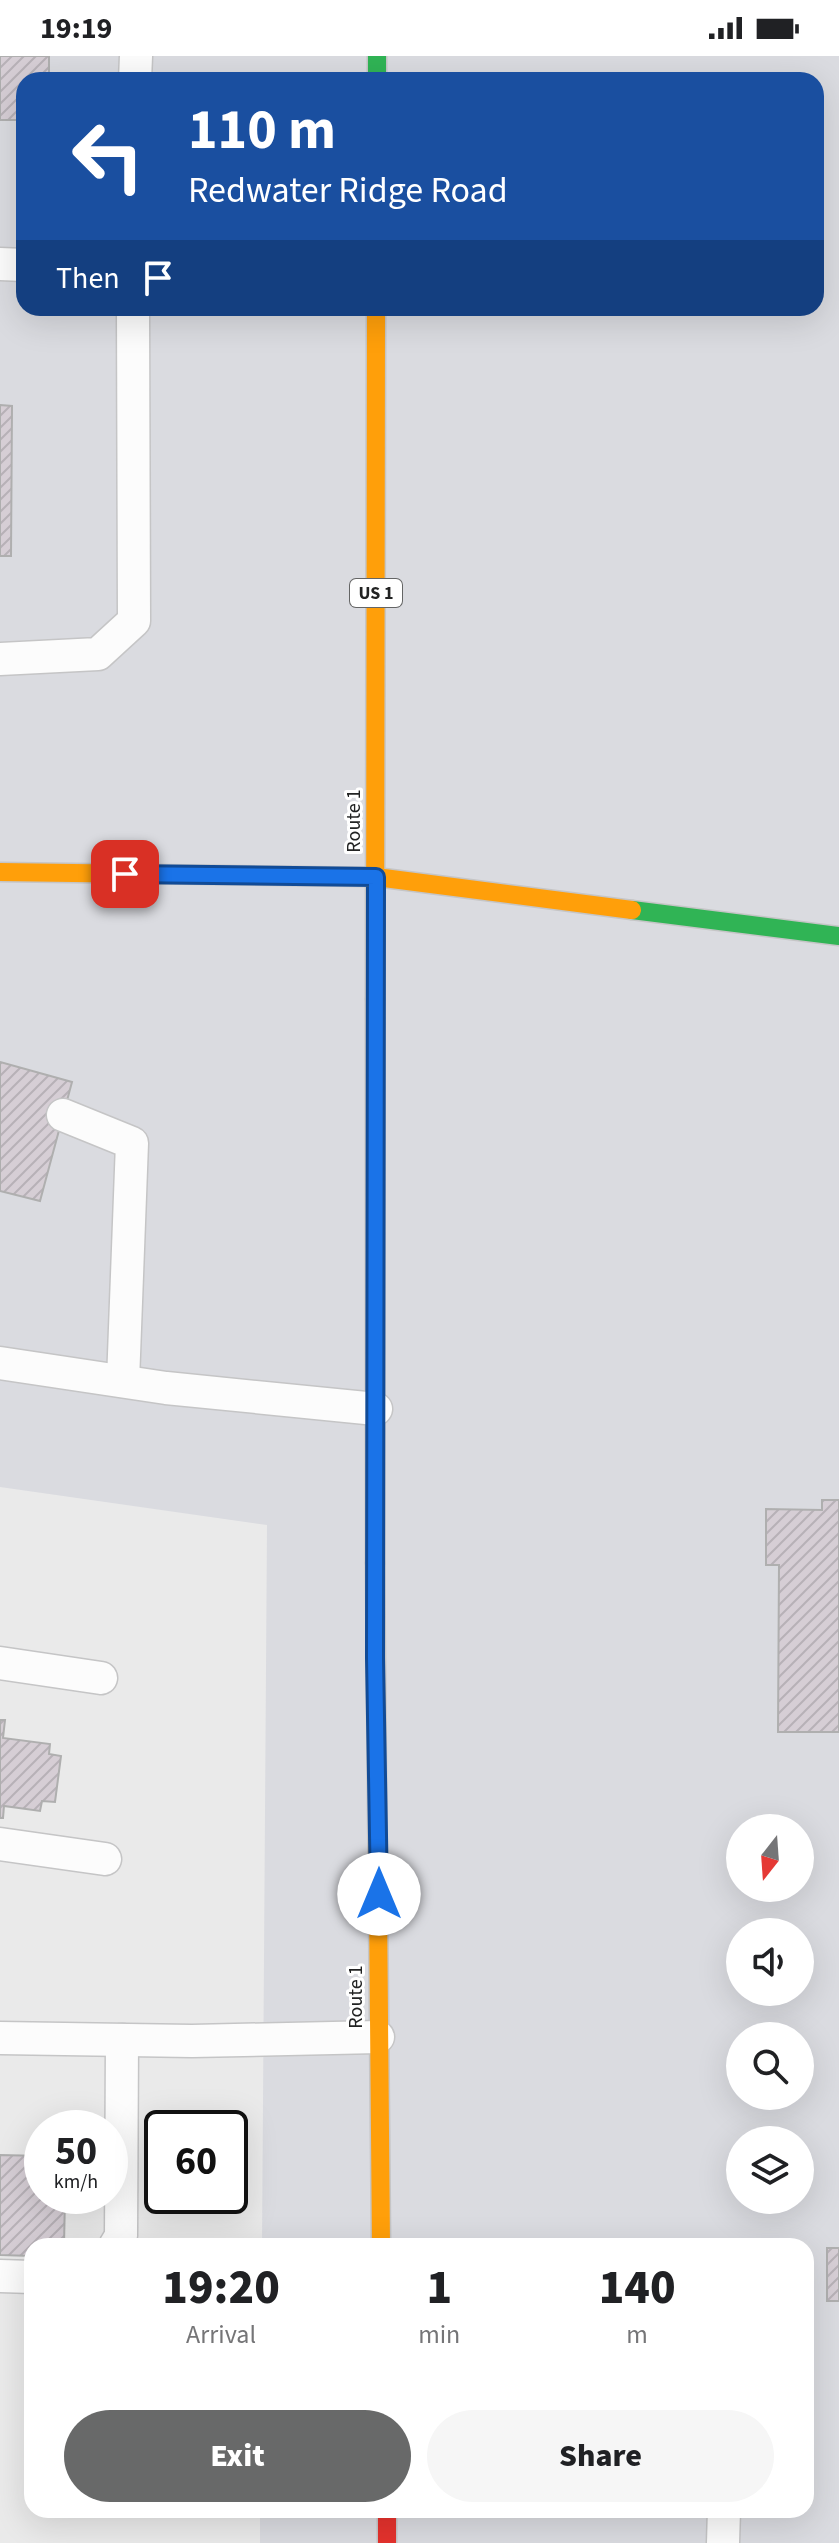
<!DOCTYPE html>
<html lang="en">
<head>
<meta charset="utf-8">
<style>
  :root { --surface:#fff; --page:#f6f6f6; --text:#202124; --muted:#757577; --accent:#686969 }
  body { margin:0; font-family:"Source Sans 3",sans-serif; background:var(--page); color:var(--text); height:100vh; display:flex; flex-direction:column; font-size:30px; white-space:nowrap }
  * { box-sizing:border-box; margin:0 }
  p { font-size:26px; color:var(--muted) }
  .icon { flex:none; width:44px; height:44px; fill:none; stroke:currentColor; stroke-width:2; stroke-linecap:round; stroke-linejoin:round }
  .map { position:relative; flex:1; overflow:hidden }
  .sheet { position:absolute; left:24px; top:2182px; width:790px; height:280px; display:flex; flex-direction:column; background:var(--surface); border-radius:24px; box-shadow:0 8px 32px #0002 }
  .sheet>* { flex:none }
  .guide { position:absolute; left:16px; top:16px; width:808px; height:244px; border-radius:24px; box-shadow:0 8px 32px #0002; background:#1a4fa0; color:#fff; overflow:hidden }
  .needle { width:52px; rotate:197deg }
  .buttons { position:absolute; left:726px; top:1758px; display:grid; gap:16px }
  .buttons a { display:grid; place-items:center; width:88px; height:88px; border-radius:50%; background:var(--surface); box-shadow:0 8px 32px #0002; font-size:40px }
  .speed { position:absolute; left:24px; top:2054px; display:flex; gap:16px; font-size:40px; font-weight:700; text-align:center }
  .speed>* { display:grid; place-content:center; width:104px; height:104px; border-radius:50%; background:var(--surface); box-shadow:0 8px 32px #0002; line-height:1 }
  .speed small { font-size:20px; font-weight:400 }
  .speed .limit { border:4px solid #111; border-radius:12px; background:#fff; color:#111 }
  .pin { position:absolute; display:grid; place-items:center; width:68px; height:68px; color:#fff; margin:-34px; border-radius:16px; box-shadow:0 4px 12px #0006 }
  .me { position:absolute; width:88px; margin:-44px; rotate:0deg; stroke-linejoin:round; filter:drop-shadow(0 0 6px #0008) }
  .turn { display:flex; align-items:center; gap:28px; height:168px; padding:0 40px; font-size:36px }
  .turn .icon { width:104px; height:104px; stroke-width:2.5 }
  .turn b { display:block; font-size:56px; line-height:68px }
  .then { display:flex; align-items:center; height:76px; padding:0 40px; background:#0003; gap:16px; font-size:30px }
  .eta { display:flex; justify-content:space-evenly; align-items:center; height:136px; text-align:center }
  .eta b { font-size:48px; font-weight:800; line-height:56px }
  .button { display:flex; gap:16px; margin-top:auto; padding:16px 40px }
  .button a { flex:1; height:92px; border-radius:48px; background:var(--accent); color:#fff; font-size:32px; font-weight:800; line-height:92px; text-align:center }
  .button a+a { background:var(--page); color:var(--text) }
  .status { display:flex; justify-content:space-between; align-items:center; height:56px; padding:0 40px; background:var(--surface); direction:ltr }
  .status svg { height:22px; fill:currentColor }
  .map>svg:first-child { display:block }
  .built { fill:#dadbe0; fill-rule:evenodd }
  .building { fill:url(#building-hatch); stroke:#afafaf; stroke-width:2 }
  .lines { fill:none; stroke-linecap:round; stroke-linejoin:round }
  .lane-casing { stroke:#c5c5c6; stroke-width:35 }
  .fast-casing { stroke:#c5c5c6; stroke-width:21 }
  .slow-casing { stroke:#c5c5c6; stroke-width:21 }
  .jam-casing { stroke:#c5c5c6; stroke-width:21 }
  .lane { stroke:#fcfcfc; stroke-width:32 }
  .fast { stroke:#30b455; stroke-width:18 }
  .slow { stroke:#ff9f0a; stroke-width:18 }
  .jam { stroke:#e5322d; stroke-width:18 }
  .route-casing { stroke:#114b97; stroke-width:20 }
  .route { stroke:#1a73e8; stroke-width:14 }
  .labels { text-anchor:middle; dominant-baseline:central; stroke-width:6; stroke-linejoin:round; paint-order:stroke }
  .shield { fill:#fff; stroke:#646565; stroke-width:2 }
  .shield-label { font-size:18px; font-weight:bold; fill:#222323 }
  .street-label { font-size:20px; fill:#222323; stroke:#fff }
</style>
</head>
<body>
<div class="status"><b>19:19</b><svg viewBox="0 0 49 12"><path d="M0 12V9h3v3zM5 12V6h3v6zM10 12V3h3v9zM15 12V0h3v12zM26 1h20v11H26zM47 4h2v5h-2z"/></svg></div>
<div class="map">
<svg width="839" height="2487" viewBox="0 0 839 2487">
  <defs>
    <pattern id="building-hatch" width="6" height="6" patternUnits="userSpaceOnUse" patternTransform="scale(2)"><rect width="6" height="6" fill="#d6ced5"/><path d="M-1 1l2-2M0 6l6-6M5 7l2-2" fill="none" stroke="#b7b1b7"/></pattern>
  </defs>
  <rect width="100%" height="100%" fill="#eaeaea"/>
  <path class="built" d="M0,0h839v2487h-579v-33h546v-264h-544l5,-721 -267,-38zM24,24h792v228h-792zM740,1772h60v60h-60zM740,1876h60v60h-60zM740,1980h60v60h-60zM740,2084h60v60h-60z"/>
  <g class="building">
    <polygon points="0,0 49,0 49,24 24,24 24,64 0,64"/>
    <polygon points="0,349 12,350 11,500 0,500"/>
    <polygon points="0,1006 72,1026 40,1145 0,1135"/>
    <polygon points="822,1444 839,1444 839,1676 778,1676 779,1509 766,1509 766,1453 822,1454"/>
    <polygon points="0,1664 5,1664 3,1682 50,1688 49,1698 61,1700 55,1746 42,1745 40,1755 4,1750 3,1762 0,1762"/>
    <polygon points="0,2099 42,2100 42,2140 65,2140 64,2190 32,2190 32,2200 0,2199"/>
    <rect x="827" y="2192" width="12" height="53"/>
  </g>
  <g class="lines">
    <defs>
      <g id="lane">
        <polyline points="135,24 136,0"/>
        <polyline points="0,208 24,209"/>
        <polyline points="0,603 98,598 134,565 133,252"/>
        <polyline points="63,1059 132,1087 123,1325"/>
        <polyline points="0,1307 166,1332 376,1353"/>
        <polyline points="0,1607 101,1622"/>
        <polyline points="0,1788 105,1803"/>
        <polyline points="0,1982 192,1985 378,1981"/>
        <polyline points="115,2190 121,2180 122,1984"/>
        <polyline points="0,2220 32,2221"/>
        <polyline points="723,2487 724,2454"/>
      </g>
      <g id="fast">
        <polyline points="377,0 377,24"/>
        <polyline points="632,854 839,880"/>
        <polyline points="375,1507 375,943"/>
      </g>
      <g id="slow">
        <polyline points="0,816 376,821 632,854"/>
        <polyline points="375,943 376,252"/>
        <polyline points="375,1507 381,2190"/>
      </g>
      <polyline id="jam" points="387,2454 387,2487"/>
    </defs>
    <use href="#lane" class="lane-casing"/>
    <use href="#fast" class="fast-casing"/>
    <use href="#slow" class="slow-casing"/>
    <use href="#jam" class="jam-casing"/>
    <use href="#lane" class="lane"/>
    <use href="#fast" class="fast"/>
    <use href="#slow" class="slow"/>
    <use href="#jam" class="jam"/>
  </g>
  <g class="lines">
    <defs>
      <polyline id="route" points="125,818 376,821 375,1602 379,1838"/>
    </defs>
    <use href="#route" class="route-casing"/>
    <use href="#route" class="route"/>
  </g>
  <g class="labels">
    <rect class="shield" x="350" y="523" width="52" height="28" rx="6"/>
    <g class="shield-label">
      <text x="376" y="537">US 1</text>
    </g>
    <g class="street-label">
      <text transform="translate(354 765) rotate(-90)">Route 1</text>
      <text transform="translate(356 1941) rotate(-90)">Route 1</text>
    </g>
  </g>
</svg>
<div class="buttons">
<a><svg class="needle" viewBox="-14 -14 28 28"><path d="M0-13l5 13h-10z" fill="#e53935"/><path d="M0 13l5-13h-10z" fill="#757577"/></svg></a>
<a><svg class="icon" aria-label="sound" viewBox="0 0 24 24"><path d="M4 9h4l5-4v14l-5-4H4zM17 9q2 3 0 6"/></svg></a>
<a><svg class="icon" aria-label="search" viewBox="0 0 24 24"><circle cx="10" cy="10" r="6"/><path d="M15 15l6 6"/></svg></a>
<a><svg class="icon" aria-label="layers" viewBox="0 0 24 24"><path d="M12 4l9 5-9 5-9-5zM3 14l9 5 9-5"/></svg></a>
</div>
<div class="speed"><div>50<small>km/h</small></div><div class="limit">60</div></div>
<div class="pin" style="left:125px;top:818px;background:#d93025"><svg class="icon" aria-label="arrive" viewBox="0 0 24 24"><path d="M6 21V4h12l-3 4 3 4H6"/></svg></div>
<svg class="me" style="left:379px;top:1838px" viewBox="-20 -20 40 40"><circle r="19" fill="#fff"/><path d="M0-13L10 11 0 6-10 11z" fill="#1a73e8"/></svg>
<div class="guide">
<div class="turn"><svg class="icon" aria-label="left" viewBox="0 0 24 24"><path d="M17 20v-9H6M10 6l-5 5 5 5"/></svg><div><b>110 m</b>Redwater Ridge Road</div></div>
<div class="then">Then<svg class="icon" aria-label="arrive" viewBox="0 0 24 24"><path d="M6 21V4h12l-3 4 3 4H6"/></svg></div>
</div>
<section class="sheet">
<div class="eta">
<div><b>19:20</b><p>Arrival</p></div>
<div><b>1</b><p>min</p></div>
<div><b>140</b><p>m</p></div>
</div>
<div class="button"><a>Exit</a><a>Share</a></div>
</section>
</div>
</body>
</html>
